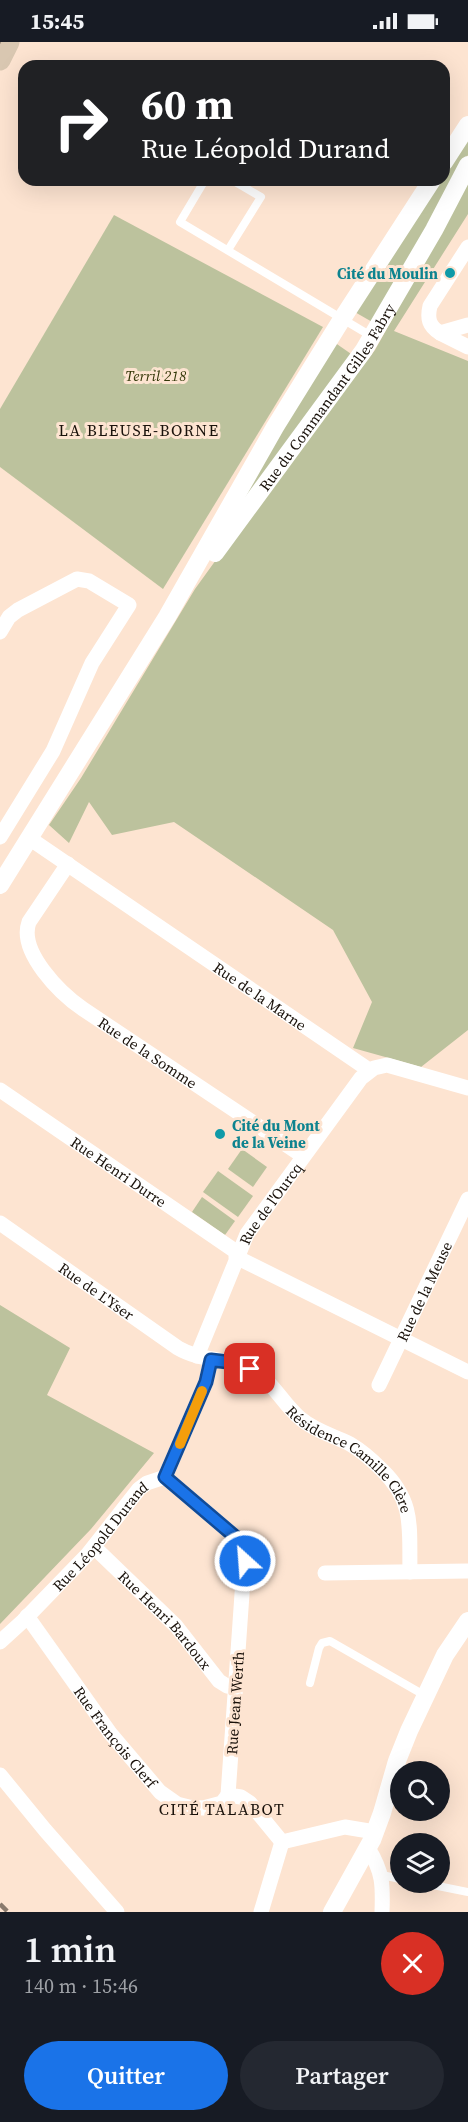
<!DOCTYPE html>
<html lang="fr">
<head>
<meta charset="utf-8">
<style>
  :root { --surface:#171b24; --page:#242831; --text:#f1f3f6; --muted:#9ea1a6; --accent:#1a73e8 }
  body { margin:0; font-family:"Source Serif 4",serif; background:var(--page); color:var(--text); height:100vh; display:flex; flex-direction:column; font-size:22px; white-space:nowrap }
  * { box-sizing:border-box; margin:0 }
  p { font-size:20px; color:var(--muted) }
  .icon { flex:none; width:33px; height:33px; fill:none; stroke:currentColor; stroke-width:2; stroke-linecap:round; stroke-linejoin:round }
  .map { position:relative; height:1870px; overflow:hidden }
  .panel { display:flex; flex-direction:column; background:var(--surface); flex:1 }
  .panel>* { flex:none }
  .banner { position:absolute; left:18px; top:18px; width:432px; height:126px; border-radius:18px; box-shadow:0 6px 24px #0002; background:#202124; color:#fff; overflow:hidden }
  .tools { position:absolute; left:390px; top:1719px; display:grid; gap:12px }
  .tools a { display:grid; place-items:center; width:60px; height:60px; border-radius:50%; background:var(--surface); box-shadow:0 6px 24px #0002; font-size:30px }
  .pin { position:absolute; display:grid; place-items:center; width:51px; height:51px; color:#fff; margin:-26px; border-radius:12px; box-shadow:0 3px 9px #0006 }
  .me { position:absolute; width:66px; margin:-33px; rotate:334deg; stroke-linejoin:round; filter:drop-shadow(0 0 4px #0008) }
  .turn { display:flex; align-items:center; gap:21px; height:126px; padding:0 24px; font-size:27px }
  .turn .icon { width:78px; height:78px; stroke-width:2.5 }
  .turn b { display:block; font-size:42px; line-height:51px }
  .round { display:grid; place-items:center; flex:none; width:63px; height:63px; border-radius:32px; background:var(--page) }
  .overview { display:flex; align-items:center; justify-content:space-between; height:102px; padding:0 24px }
  h1 { font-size:36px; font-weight:600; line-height:45px }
  .action { display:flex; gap:12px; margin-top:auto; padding:12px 24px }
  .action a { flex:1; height:69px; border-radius:36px; background:var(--accent); color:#fff; font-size:24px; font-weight:600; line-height:69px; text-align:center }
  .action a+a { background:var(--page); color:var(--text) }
  .status { display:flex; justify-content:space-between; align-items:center; height:42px; padding:0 30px; background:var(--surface); direction:ltr }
  .status svg { height:16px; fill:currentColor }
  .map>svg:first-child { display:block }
  .green { fill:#bcc29d }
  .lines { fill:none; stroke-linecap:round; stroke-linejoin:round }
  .service { stroke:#fff; stroke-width:8 }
  .minor { stroke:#fff; stroke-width:15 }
  .tertiary { stroke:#fff; stroke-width:18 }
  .secondary { stroke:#d9c7b1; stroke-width:21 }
  .tram { stroke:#8a7a6d; stroke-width:1.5 }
  .rail { stroke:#8a7a6d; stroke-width:4.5; stroke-dasharray:10 10; stroke-linecap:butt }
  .route-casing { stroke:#114b97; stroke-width:15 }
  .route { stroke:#1a73e8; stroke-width:10 }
  .slow { stroke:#f59e0b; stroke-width:10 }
  .culture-dot { fill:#0f9aa8; stroke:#fde4d1; stroke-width:2 }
  .labels { text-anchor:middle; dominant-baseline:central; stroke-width:6; stroke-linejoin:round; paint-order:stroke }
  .culture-label { font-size:15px; font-weight:bold; fill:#0d838f; stroke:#fde4d1; text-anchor:end }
  .park-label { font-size:15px; font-style:italic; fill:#323607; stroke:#fde4d1 }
  .street-label { font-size:15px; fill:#19110a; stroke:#fde4d1 }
  .neighbourhood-label { font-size:16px; letter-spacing:1.5px; fill:#19110a; stroke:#fde4d1 }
</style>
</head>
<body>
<div class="status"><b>15:45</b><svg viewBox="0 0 49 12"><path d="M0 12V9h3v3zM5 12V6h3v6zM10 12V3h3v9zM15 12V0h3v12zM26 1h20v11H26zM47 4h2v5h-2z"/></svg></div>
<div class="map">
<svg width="468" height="1870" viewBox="0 0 468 1870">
  <rect width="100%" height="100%" fill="#fde4d1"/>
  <g class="green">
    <polygon points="468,92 468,113 374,281 353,269 438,138 444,138 444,128"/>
    <polygon points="468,141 468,172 394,289 468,319 468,988 421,1025 353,1006 372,960 333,888 174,780 112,793 89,760 69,801 49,783 81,736 195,547 239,486 375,308"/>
    <polygon points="114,173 323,285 163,547 0,425 0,367"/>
    <polygon points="334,300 354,314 246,457 240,453"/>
    <polygon points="242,1107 267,1125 253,1145 228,1127"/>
    <polygon points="218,1129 253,1154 238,1175 203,1150"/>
    <polygon points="202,1155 235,1179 225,1193 192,1170"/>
    <polygon points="0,1263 70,1306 47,1353 154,1411 91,1487 0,1582"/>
  </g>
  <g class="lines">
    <g class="service">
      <polyline points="205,138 180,180 371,294"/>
      <polyline points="228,208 261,155 232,138"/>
      <polyline points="310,1641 319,1606 322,1601 330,1599 424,1653"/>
      <polyline points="382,1833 400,1837"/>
      <polyline points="418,1840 468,1850"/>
    </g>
    <g class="minor">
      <path d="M468,205l-38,59c-3,13 -1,20 10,27l28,-8"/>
      <polyline points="440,291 468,305"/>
      <polyline points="0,590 9,575 18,568 77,537 89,539 129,563 92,621 53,709 0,795"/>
      <path id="s1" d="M29,796l340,232"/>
      <path id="s2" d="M68,822l-39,58c-11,30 32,72 54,87l220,147"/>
      <path id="s3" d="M0,1048l238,163"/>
      <path id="s4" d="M0,1181l178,125c22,13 48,10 70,20 25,11 33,35 53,51 14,12 33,17 49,25 12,7 22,16 32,26 33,32 27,58 28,102"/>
      <polyline points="236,1215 468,1330"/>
      <path id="s5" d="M197,1314l50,-122 114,-156 13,-10 13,-3 81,23"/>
      <path id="s6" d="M379,1343l89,-186"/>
      <polyline points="165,1435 239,1498 245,1509 228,1753 241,1755 250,1761 282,1800 345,1785 375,1790"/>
      <path id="s7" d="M94,1505l82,79 43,55 8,5 9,1"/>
      <polyline points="325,1531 468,1529"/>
      <path id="s8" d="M27,1574l83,117 50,59 17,12 12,3 14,1 19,-5 6,-8"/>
      <path id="s9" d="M0,1600l23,-21 65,-67 51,-65 8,-6 18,-6 41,-95 5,-22"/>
      <polyline points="0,1733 45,1788 117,1870"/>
      <path d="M368,1806c15,24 15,37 14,64"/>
      <polyline points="261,1870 282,1800"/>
    </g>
    <g class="tertiary">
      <polyline points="444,120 468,83"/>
      <path id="s10" d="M215,511l149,-203 70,-120 34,-65"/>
      <polyline points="0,843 167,575 275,385 342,277 432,138"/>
      <polyline points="332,1870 372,1798 382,1771 397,1719 409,1689 445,1613 468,1579"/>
    </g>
    <polyline class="secondary" points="0,18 9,0"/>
    <polyline class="tram" points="0,1 0,0"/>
    <polyline class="rail" points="0,1862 8,1870"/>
  </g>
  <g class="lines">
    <defs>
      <polyline id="route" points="245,1519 245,1509 239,1498 165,1435 206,1340 211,1318 228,1320 250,1327"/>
    </defs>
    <use href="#route" class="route-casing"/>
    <use href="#route" class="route"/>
    <polyline class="slow" points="180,1402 202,1349"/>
  </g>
  <g class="culture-dot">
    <circle cx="450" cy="231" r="6"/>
    <circle cx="220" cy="1092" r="6"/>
  </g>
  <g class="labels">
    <g class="culture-label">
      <text x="438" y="231">Cité du Moulin</text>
      <text x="232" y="1083" text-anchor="start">Cité du Mont<tspan x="232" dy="17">de la Veine</tspan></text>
    </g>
    <g class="park-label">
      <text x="156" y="333">Terril 218</text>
    </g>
    <g class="street-label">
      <text stroke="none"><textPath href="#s10" startOffset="192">Rue du Commandant Gilles Fabry</textPath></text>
      <text stroke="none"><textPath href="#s1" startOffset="280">Rue de la Marne</textPath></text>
      <text stroke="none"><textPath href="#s2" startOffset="256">Rue de la Somme</textPath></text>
      <text stroke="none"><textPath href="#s3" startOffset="144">Rue Henri Durre</textPath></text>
      <text stroke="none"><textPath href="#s5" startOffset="170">Rue de l'Ourcq</textPath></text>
      <text stroke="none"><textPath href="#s4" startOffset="118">Rue de L'Yser</textPath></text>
      <text stroke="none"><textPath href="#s6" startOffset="104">Rue de la Meuse</textPath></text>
      <text stroke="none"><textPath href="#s4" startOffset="430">Résidence Camille Clère</textPath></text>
      <text stroke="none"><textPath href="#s9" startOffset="146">Rue Léopold Durand</textPath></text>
      <text stroke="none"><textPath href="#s7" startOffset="102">Rue Henri Bardoux</textPath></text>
      <text transform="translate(235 1661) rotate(-86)">Rue Jean Werth</text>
      <text stroke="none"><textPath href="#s8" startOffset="150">Rue François Clerf</textPath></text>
    </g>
    <g class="neighbourhood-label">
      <text x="139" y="388">LA BLEUSE-BORNE</text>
      <text x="222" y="1767">CITÉ TALABOT</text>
    </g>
  </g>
</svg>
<div class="tools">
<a><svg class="icon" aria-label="search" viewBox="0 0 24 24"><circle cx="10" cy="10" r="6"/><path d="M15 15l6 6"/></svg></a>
<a><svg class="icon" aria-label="layers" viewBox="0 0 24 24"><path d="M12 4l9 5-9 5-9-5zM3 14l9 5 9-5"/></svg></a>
</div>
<div class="pin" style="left:250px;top:1327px;background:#d93025"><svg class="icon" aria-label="arrive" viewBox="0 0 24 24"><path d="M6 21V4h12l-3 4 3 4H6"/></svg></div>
<svg class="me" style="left:245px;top:1519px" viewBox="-20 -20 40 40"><circle r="17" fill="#1a73e8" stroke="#fff" stroke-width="3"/><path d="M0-11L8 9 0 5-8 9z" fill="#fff"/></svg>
<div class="banner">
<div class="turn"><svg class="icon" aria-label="right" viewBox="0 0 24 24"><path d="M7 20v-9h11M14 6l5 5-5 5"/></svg><div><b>60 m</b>Rue Léopold Durand</div></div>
</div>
</div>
<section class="panel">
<div class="overview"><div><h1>1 min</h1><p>140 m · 15:46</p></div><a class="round" style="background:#d93025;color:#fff"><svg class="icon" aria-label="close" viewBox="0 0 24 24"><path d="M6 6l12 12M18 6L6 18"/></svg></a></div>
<div class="action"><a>Quitter</a><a>Partager</a></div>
</section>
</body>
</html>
